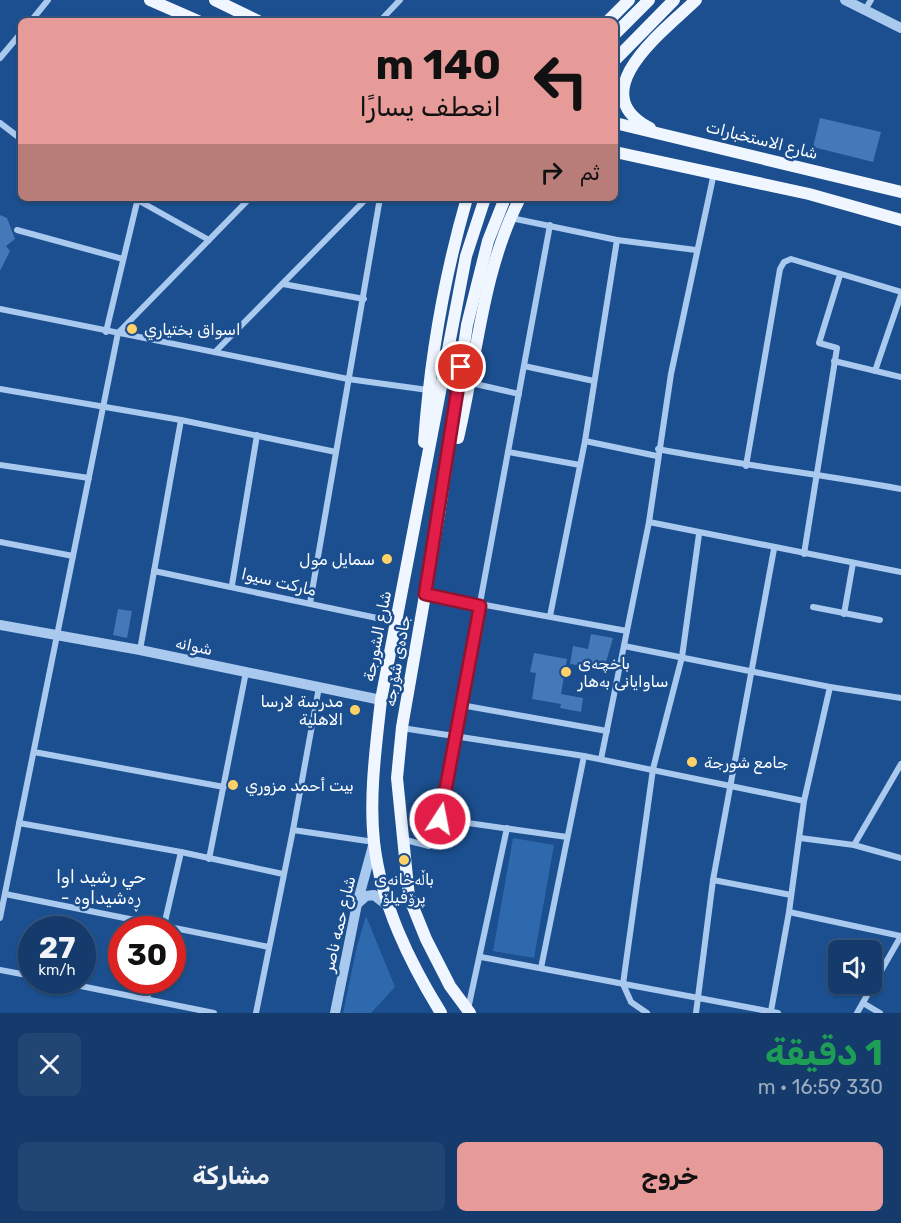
<!DOCTYPE html>
<html lang="ar">
<head>
<meta charset="utf-8">
<style>
  :root { --surface:#143b6b; --page:#214673; --text:#f1f3f6; --muted:#9dadc1; --line:#33557e; --accent:#e69b98 }
  body { margin:0; font-family:Rubik,"Noto Naskh Arabic",sans-serif; background:var(--page); color:var(--text); direction:rtl; height:100vh; display:flex; flex-direction:column; font-size:22px; white-space:nowrap }
  * { box-sizing:border-box; margin:0 }
  p { font-size:20px; color:var(--muted) }
  .icon { flex:none; width:33px; height:33px; fill:none; stroke:currentColor; stroke-width:2; stroke-linecap:round; stroke-linejoin:round }
  .map { position:relative; height:1013px; overflow:hidden; direction:ltr }
  .side { display:flex; flex-direction:column; background:var(--surface); flex:1 }
  .side>* { flex:none }
  .top-card { position:absolute; left:18px; top:18px; width:600px; height:183px; border-radius:9px; box-shadow:0 2px 4px #0004,0 0 0 2px var(--line); direction:rtl; background:#e69b98; color:#111; overflow:hidden }
  .buttons { position:absolute; left:828px; top:940px; display:grid; gap:12px }
  .buttons a { display:grid; place-items:center; width:54px; height:54px; border-radius:9px; background:var(--surface); box-shadow:0 2px 4px #0004,0 0 0 2px var(--line); font-size:30px }
  .speed { position:absolute; left:18px; top:916px; display:flex; gap:12px; font-size:30px; font-weight:700; text-align:center }
  .speed>* { display:grid; place-content:center; width:78px; height:78px; border-radius:50%; background:var(--surface); box-shadow:0 2px 4px #0004,0 0 0 2px var(--line); line-height:1 }
  .speed small { font-size:15px; font-weight:400 }
  .speed .limit { border:9px solid #d22; background:#fff; color:#111 }
  .pin { position:absolute; display:grid; place-items:center; width:51px; height:51px; color:#fff; margin:-26px; border:3px solid #fff; border-radius:50%; box-shadow:0 2px 6px #0007 }
  .me { position:absolute; width:66px; margin:-33px; rotate:11deg; stroke-linejoin:round; filter:drop-shadow(0 0 4px #0008) }
  .turn { display:flex; align-items:center; gap:21px; height:126px; padding:0 18px; font-size:27px }
  .turn .icon { width:78px; height:78px; stroke-width:2.5 }
  .turn b { display:block; font-size:42px; line-height:51px }
  .then { display:flex; align-items:center; height:57px; padding:0 18px; background:#0003; gap:12px; font-size:22px }
  .round { display:grid; place-items:center; flex:none; width:63px; height:63px; border-radius:9px; background:var(--page) }
  .overview { display:flex; align-items:center; justify-content:space-between; height:102px; padding:0 18px }
  h1 { font-size:36px; font-weight:700; line-height:45px; color:#1e9e55 }
  .button { display:flex; gap:12px; margin-top:auto; padding:12px 18px }
  .button a { flex:1; height:69px; border-radius:9px; background:var(--accent); color:#111; font-size:24px; font-weight:700; line-height:69px; text-align:center }
  .button a+a { background:var(--page); color:var(--text) }
  .map>svg:first-child { display:block }
  .green { fill:#2e69ad }
  .building { fill:#4478b7 }
  .lines { fill:none; stroke-linecap:round; stroke-linejoin:round }
  .minor { stroke:#a9c9ee; stroke-width:6 }
  .tertiary { stroke:#a9c9ee; stroke-width:10 }
  .primary { stroke:#f0f6ff; stroke-width:12 }
  .route-casing { stroke:#92132f; stroke-width:15 }
  .route { stroke:#e11d48; stroke-width:10 }
  .poi-dot { fill:#ffd166; stroke:#1b4f8f; stroke-width:2 }
  .labels { text-anchor:middle; dominant-baseline:central; stroke-width:5; stroke-linejoin:round; paint-order:stroke }
  .street-label { font-size:16px; fill:#fff; stroke:#1b4f8f }
  .poi-label { font-size:16px; fill:#fff; stroke:#1b4f8f; text-anchor:start }
  .neighbourhood-label { font-size:18px; fill:#fff; stroke:#1b4f8f }
</style>
</head>
<body>
<div class="map">
<svg width="901" height="1013" viewBox="0 0 901 1013">
  <rect width="100%" height="100%" fill="#1b4f8f"/>
  <g class="green">
    <polygon points="513,838 554,845 534,958 493,951"/>
    <polygon points="366,916 395,987 371,1013 343,1013 357,946"/>
  </g>
  <g class="building">
    <polygon points="820,118 881,132 873,162 813,147"/>
    <polygon points="0,215 7,218 15,239 6,246 10,251 0,271"/>
    <polygon points="118,609 132,611 127,638 113,635"/>
    <polygon points="591,634 613,638 604,669 570,664 573,646 588,649"/>
    <polygon points="534,653 567,659 561,694 583,698 581,712 560,708 561,704 532,699 536,673 530,672"/>
  </g>
  <g class="lines">
    <g class="minor">
      <polyline points="865,10 871,0"/>
      <polyline points="31,21 48,0"/>
      <polyline points="380,21 400,0"/>
      <polyline points="0,58 21,33"/>
      <polyline points="0,123 21,139"/>
      <polyline points="134,198 209,240"/>
      <polyline points="511,218 617,240 696,250"/>
      <polyline points="17,230 123,259"/>
      <polyline points="283,284 364,299"/>
      <polyline points="0,309 348,379 428,390"/>
      <polyline points="106,332 138,198"/>
      <polyline points="215,352 367,198"/>
      <polyline points="834,361 901,377"/>
      <polyline points="524,366 594,381"/>
      <polyline points="875,371 901,295"/>
      <polyline points="471,383 519,394"/>
      <polyline points="0,389 181,420 336,452"/>
      <polyline points="585,441 657,456"/>
      <path d="M658,449c81,16 162,25 243,40"/>
      <polyline points="508,452 580,465"/>
      <polyline points="0,465 89,478"/>
      <polyline points="746,466 780,269 784,262 791,259 901,292"/>
      <polyline points="649,522 901,572"/>
      <polyline points="0,542 73,556"/>
      <polyline points="804,554 837,348 819,343 840,275"/>
      <polyline points="154,571 396,622"/>
      <polyline points="232,585 257,435"/>
      <polyline points="425,594 627,631"/>
      <polyline points="310,603 380,198"/>
      <polyline points="813,607 880,620"/>
      <polyline points="844,614 853,563"/>
      <polyline points="550,616 585,441 617,240"/>
      <polyline points="624,646 830,687 901,698"/>
      <polyline points="140,650 181,420"/>
      <polyline points="461,705 607,731"/>
      <polyline points="402,728 584,756 804,801"/>
      <polyline points="34,752 224,787"/>
      <polyline points="601,759 649,522 671,374 714,173"/>
      <polyline points="440,819 567,837"/>
      <polyline points="19,823 181,852 283,874"/>
      <polyline points="293,830 374,842"/>
      <polyline points="800,838 854,845 901,858"/>
      <polyline points="402,839 429,846 440,819 550,225"/>
      <polyline points="854,845 901,764"/>
      <polyline points="209,859 246,672"/>
      <polyline points="713,880 791,895"/>
      <polyline points="5,894 269,947"/>
      <polyline points="789,912 901,936"/>
      <polyline points="0,918 118,333 250,198"/>
      <polyline points="163,930 181,852"/>
      <polyline points="481,957 778,1013"/>
      <polyline points="541,968 584,756"/>
      <polyline points="0,970 32,976"/>
      <polyline points="56,981 214,1013"/>
      <polyline points="147,999 152,981"/>
      <polyline points="863,1003 880,1013"/>
      <polyline points="468,1009 507,828"/>
      <polyline points="771,1011 789,912 804,801 830,687"/>
      <polyline points="256,1013 293,830 319,687"/>
      <polyline points="647,1013 631,1002 623,984 653,769 682,657 699,534"/>
      <polyline points="696,1013 713,880 774,549"/>
      <polyline points="857,1013 901,936"/>
    </g>
    <g class="tertiary">
      <polyline points="845,0 901,28"/>
      <polyline points="0,625 140,650 381,700"/>
      <polyline points="357,904 366,896 374,895 388,906"/>
      <polyline points="335,1013 357,904 374,842"/>
    </g>
    <g class="primary">
      <polyline points="150,0 198,21"/>
      <polyline points="215,0 258,21"/>
      <polyline points="608,21 629,0"/>
      <polyline points="615,34 649,0"/>
      <polyline points="615,60 674,0"/>
      <polyline points="615,123 901,192"/>
      <path d="M650,128c-70,-36 16,-99 46,-128"/>
      <polyline points="615,152 809,194 901,220"/>
      <path d="M458,438c19,-79 24,-167 62,-240"/>
      <path d="M424,442c6,-83 20,-165 43,-244"/>
      <path d="M441,1013c-32,-52 -60,-109 -67,-171 -5,-46 2,-96 7,-142l85,-444 19,-58"/>
      <polyline points="470,1013 450,986 426,939 409,897 397,778 402,727 439,515 467,325 488,241 505,198"/>
    </g>
  </g>
  <g class="lines">
    <defs>
      <polyline id="route" points="440,819 480,606 425,594 461,367"/>
    </defs>
    <use href="#route" class="route-casing"/>
    <use href="#route" class="route"/>
  </g>
  <g class="poi-dot">
    <circle cx="132" cy="329" r="6"/>
    <circle cx="387" cy="559" r="6"/>
    <circle cx="566" cy="672" r="6"/>
    <circle cx="355" cy="710" r="6"/>
    <circle cx="692" cy="762" r="6"/>
    <circle cx="233" cy="785" r="6"/>
    <circle cx="404" cy="860" r="6"/>
  </g>
  <g class="labels">
    <g class="street-label">
      <text transform="translate(762 140) rotate(14)">شارع الاستخبارات</text>
      <text transform="translate(279 582) rotate(13)">مارکت سیوا</text>
      <text transform="translate(377 636) rotate(-79)">شارع الشورجة</text>
      <text transform="translate(194 646) rotate(12)">شوانە</text>
      <text transform="translate(397 661) rotate(-80)">جادەی شۆرجە</text>
      <text transform="translate(339 924) rotate(-77)">شارع حمه ناصر</text>
    </g>
    <g class="poi-label">
      <text x="144" y="329">اسواق بختياري</text>
      <text x="375" y="559" text-anchor="end">سمايل مول</text>
      <text x="578" y="663">باخچەی<tspan x="578" dy="18">ساوایانی بەهار</tspan></text>
      <text x="343" y="701" text-anchor="end">مدرسة لارسا<tspan x="343" dy="18">الاهلية</tspan></text>
      <text x="704" y="762">جامع شورجة</text>
      <text x="245" y="785">بيت أحمد مزوري</text>
      <text x="404" y="879" text-anchor="middle">باڵەخانەی<tspan x="404" dy="18">پرۆفیلۆ</tspan></text>
    </g>
    <g class="neighbourhood-label">
      <text x="101" y="877">حي رشيد اوا<tspan x="101" dy="21">- ڕەشیداوە</tspan></text>
    </g>
  </g>
</svg>
<div class="buttons">
<a><svg class="icon" aria-label="sound" viewBox="0 0 24 24"><path d="M4 9h4l5-4v14l-5-4H4zM17 9q2 3 0 6"/></svg></a>
</div>
<div class="speed"><div>27<small>km/h</small></div><div class="limit">30</div></div>
<div class="pin" style="left:461px;top:367px;background:#d93025"><svg class="icon" aria-label="arrive" viewBox="0 0 24 24"><path d="M6 21V4h12l-3 4 3 4H6"/></svg></div>
<svg class="me" style="left:440px;top:819px" viewBox="-20 -20 40 40"><circle r="17" fill="#e11d48" stroke="#fff" stroke-width="3"/><path d="M0-11L8 9 0 5-8 9z" fill="#fff"/></svg>
<div class="top-card">
<div class="turn"><svg class="icon" aria-label="left" viewBox="0 0 24 24"><path d="M17 20v-9H6M10 6l-5 5 5 5"/></svg><div><b>140 m</b>انعطف يسارًا</div></div>
<div class="then">ثم<svg class="icon" aria-label="right" viewBox="0 0 24 24"><path d="M7 20v-9h11M14 6l5 5-5 5"/></svg></div>
</div>
</div>
<section class="side">
<div class="overview"><div><h1>1 دقيقة</h1><p>330 m · 16:59</p></div><a class="round"><svg class="icon" aria-label="close" viewBox="0 0 24 24"><path d="M6 6l12 12M18 6L6 18"/></svg></a></div>
<div class="button"><a>خروج</a><a>مشاركة</a></div>
</section>
</body>
</html>
